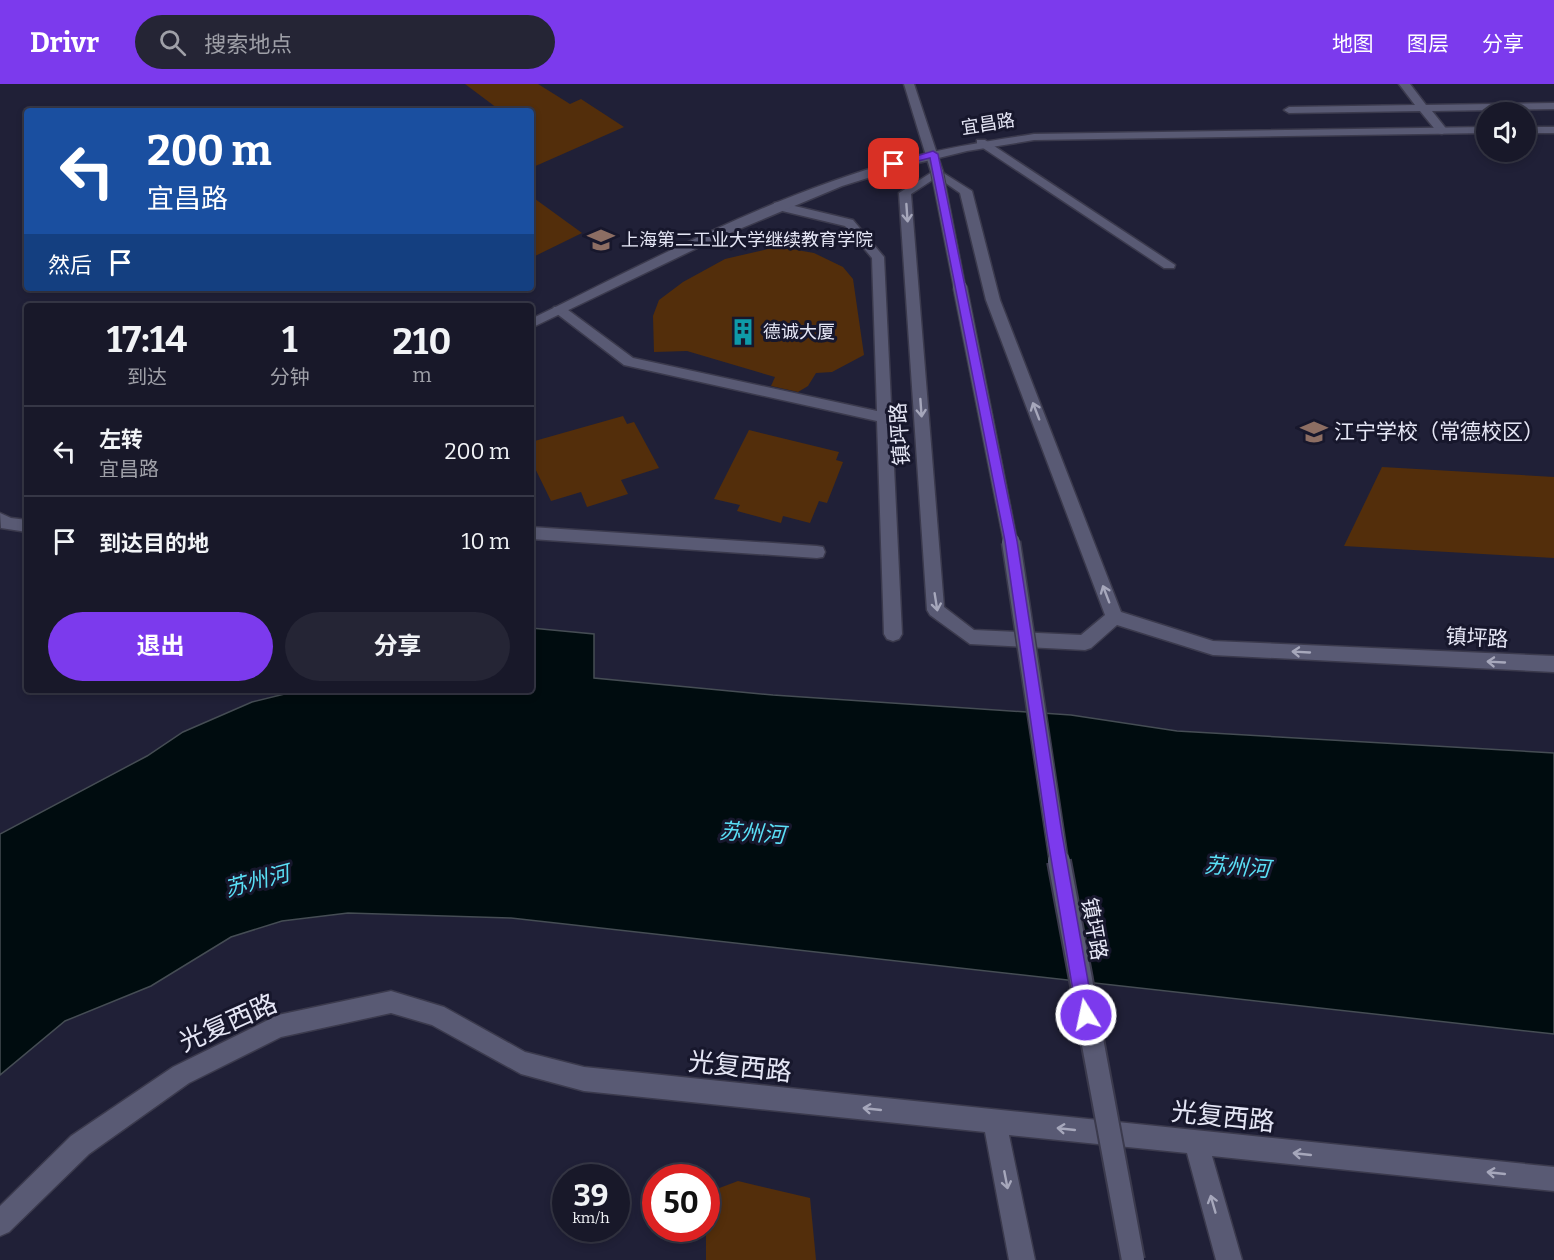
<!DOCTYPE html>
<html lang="zh">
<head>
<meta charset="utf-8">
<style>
  :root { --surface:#181829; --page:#252535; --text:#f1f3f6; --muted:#9fa0a8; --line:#363746; --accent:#7c3aed }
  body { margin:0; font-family:Bitter,"Noto Sans SC",serif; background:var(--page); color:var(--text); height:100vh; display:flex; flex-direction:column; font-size:22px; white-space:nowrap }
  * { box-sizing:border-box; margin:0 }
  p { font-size:20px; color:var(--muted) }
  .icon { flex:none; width:33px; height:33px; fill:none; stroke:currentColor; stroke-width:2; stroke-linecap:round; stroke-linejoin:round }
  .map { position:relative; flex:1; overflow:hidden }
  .side { position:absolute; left:24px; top:219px; width:510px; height:390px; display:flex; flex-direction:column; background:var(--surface); border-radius:6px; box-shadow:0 3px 9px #0003,0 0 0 2px var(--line) }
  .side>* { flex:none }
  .top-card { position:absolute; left:24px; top:24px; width:510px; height:183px; border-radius:6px; box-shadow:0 3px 9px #0003,0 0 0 2px var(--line); background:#1a4fa0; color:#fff; overflow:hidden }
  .tools { position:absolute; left:1476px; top:18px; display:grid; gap:12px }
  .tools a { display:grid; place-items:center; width:60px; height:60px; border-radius:50%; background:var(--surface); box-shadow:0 3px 9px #0003,0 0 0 2px var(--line); font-size:30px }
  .speed { position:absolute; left:552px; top:1080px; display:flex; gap:12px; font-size:30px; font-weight:700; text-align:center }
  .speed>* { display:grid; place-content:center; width:78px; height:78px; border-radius:50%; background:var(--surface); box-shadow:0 3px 9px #0003,0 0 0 2px var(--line); line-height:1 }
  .speed small { font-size:15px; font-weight:400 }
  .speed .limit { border:9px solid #d22; background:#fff; color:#111 }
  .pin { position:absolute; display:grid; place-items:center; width:51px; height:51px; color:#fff; margin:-26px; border-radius:12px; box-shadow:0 3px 9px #0006 }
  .me { position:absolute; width:66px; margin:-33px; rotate:350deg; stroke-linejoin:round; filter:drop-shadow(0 0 4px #0008) }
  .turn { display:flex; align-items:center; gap:21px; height:126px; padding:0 24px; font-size:27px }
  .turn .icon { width:78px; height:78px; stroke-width:2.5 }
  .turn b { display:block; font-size:42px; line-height:51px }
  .then { display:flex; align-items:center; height:57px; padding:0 24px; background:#0003; gap:12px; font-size:22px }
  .eta { display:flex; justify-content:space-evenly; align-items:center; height:102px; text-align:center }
  .eta b { font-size:36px; font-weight:700; line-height:42px }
  .action { display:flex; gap:12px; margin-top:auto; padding:12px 24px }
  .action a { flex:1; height:69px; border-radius:36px; background:var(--accent); color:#fff; font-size:24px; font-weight:700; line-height:69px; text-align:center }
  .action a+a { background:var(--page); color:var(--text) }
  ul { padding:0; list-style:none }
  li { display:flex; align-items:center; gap:18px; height:90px; padding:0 24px; border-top:2px solid var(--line) }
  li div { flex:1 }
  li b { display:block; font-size:22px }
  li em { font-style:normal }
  header { display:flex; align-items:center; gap:36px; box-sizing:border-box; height:84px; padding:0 30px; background:var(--accent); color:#fff }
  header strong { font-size:28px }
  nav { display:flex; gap:33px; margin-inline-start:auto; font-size:21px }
  .search { width:420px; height:54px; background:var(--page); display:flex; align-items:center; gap:15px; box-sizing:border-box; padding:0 21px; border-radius:33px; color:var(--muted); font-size:22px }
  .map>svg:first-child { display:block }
  .water { fill:#000c0f; stroke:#454d54; stroke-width:1.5 }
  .building { fill:#532e0b }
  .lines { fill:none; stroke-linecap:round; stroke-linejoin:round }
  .lane-casing { stroke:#3b3a4d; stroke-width:3 }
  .street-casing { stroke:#3b3a4d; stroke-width:3 }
  .secondary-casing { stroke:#3b3a4d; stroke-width:3 }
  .lane { fill:#595a74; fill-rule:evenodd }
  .street { fill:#595a74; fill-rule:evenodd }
  .secondary { fill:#595a74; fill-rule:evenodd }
  .secondary-bridge-far3-casing { stroke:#3b3a4d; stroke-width:14; stroke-linecap:butt }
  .secondary-bridge-far2-casing { stroke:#3b3a4d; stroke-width:16; stroke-linecap:butt }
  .secondary-bridge-far1-casing { stroke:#3b3a4d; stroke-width:21; stroke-linecap:butt }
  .secondary-bridge-casing { stroke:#3b3a4d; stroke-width:26; stroke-linecap:butt }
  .secondary-bridge-far3 { stroke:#595a74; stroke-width:12 }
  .secondary-bridge-far2 { stroke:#595a74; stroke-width:14 }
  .secondary-bridge-far1 { stroke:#595a74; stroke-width:18 }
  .secondary-bridge { stroke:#595a74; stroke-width:22 }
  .oneway { stroke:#a6a7bb }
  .route { fill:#7c3aed; stroke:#51269a; stroke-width:1.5 }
  .labels { text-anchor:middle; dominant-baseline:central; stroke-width:6; stroke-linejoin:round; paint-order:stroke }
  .far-street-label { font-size:18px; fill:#e5e6f5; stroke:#17172c }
  .far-poi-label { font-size:18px; fill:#e5e6f5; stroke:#17172c; text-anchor:start }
  .poi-label { font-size:21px; fill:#e5e6f5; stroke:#17172c; text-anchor:start }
  .street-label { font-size:21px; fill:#e5e6f5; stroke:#17172c }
  .water-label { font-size:22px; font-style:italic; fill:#5adff6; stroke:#17172c }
  .near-street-label { font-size:26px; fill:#e5e6f5; stroke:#17172c }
</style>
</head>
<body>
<header>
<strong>Drivr</strong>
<div class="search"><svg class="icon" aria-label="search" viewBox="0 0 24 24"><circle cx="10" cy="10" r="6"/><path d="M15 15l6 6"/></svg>搜索地点</div>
<nav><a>地图</a><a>图层</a><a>分享</a></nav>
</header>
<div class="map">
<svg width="1554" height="1176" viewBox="0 0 1554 1176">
  <rect width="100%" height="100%" fill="#202037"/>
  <polygon class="water" points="531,544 594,550 594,594 773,611 1071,631 1177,647 1554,669 1554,950 511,834 348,829 282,837 231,853 151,902 65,937 0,991 0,750 147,672 183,648 252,618 301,606 531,606"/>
  <g class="building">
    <polygon points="465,0 538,0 570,20 581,15 624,43 531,84 531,27 501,27"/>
    <polygon points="531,112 582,149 531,174"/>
    <polygon points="768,165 791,165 814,169 843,183 853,195 864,271 832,288 816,289 808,302 798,308 771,302 775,293 687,267 654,268 653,232 659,216 683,198 725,175"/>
    <polygon points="623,332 627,340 634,338 659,384 621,396 628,410 587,423 581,408 551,417 531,376 531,358"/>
    <polygon points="749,346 839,368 836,376 843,378 827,419 819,417 810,439 783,432 781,439 737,427 740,421 714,415"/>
    <polygon points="1382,383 1554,393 1554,474 1344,462"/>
    <polygon points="738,1097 810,1114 816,1176 706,1176 706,1109"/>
  </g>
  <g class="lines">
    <defs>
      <g id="lane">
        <polygon points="1399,0 1410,0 1426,21 1554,19 1554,25 1432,27 1448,47 1442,50 1438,49 1420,27 1289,29 1284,26 1289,23 1415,21"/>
        <polygon points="977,56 985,56 1175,181 1174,184 1164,184 977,60"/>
        <polygon points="778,118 853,136 884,173 902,550 899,555 893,557 887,555 884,550 877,337 624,281 552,226 554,223 564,223 633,274 877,327 872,174 845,142 774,125 774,119"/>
        <polygon points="531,443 817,462 823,463 825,468 823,473 817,474 531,455"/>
      </g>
      <g id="street">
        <path d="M1486,43v6l-452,7 -67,11 -61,15 -64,20 -124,52 -187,90v-9c119,-58 240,-124 369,-159 44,-12 89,-19 134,-26z"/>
        <rect x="1526" y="43" width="28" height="6"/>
        <path d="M937,85l35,22 28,109 121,312 92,29 341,15v16l-341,-17 -96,-30 -26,23 -6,2 -115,-6 -40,-29 -3,-5 -28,-417zM937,93l23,16 26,107 119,315 -24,20 -107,-5 -30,-23 -33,-413z"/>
        <polygon points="0,429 11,434 27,436 27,448 1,444"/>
        <polygon points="391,907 444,923 525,968 584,983 1554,1083 1554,1107 1212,1072 1242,1176 1216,1176 1187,1069 1009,1051 1035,1176 1009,1176 985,1048 584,1007 521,990 432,941 391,929 281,953 189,999 89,1070 9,1148 0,1152 0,1122 71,1052 173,983 278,931"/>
      </g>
      <polygon id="secondary" points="904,0 914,0 943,88 941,90 931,88"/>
    </defs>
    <use href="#lane" class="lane-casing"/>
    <use href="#street" class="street-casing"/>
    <use href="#secondary" class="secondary-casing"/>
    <use href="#lane" class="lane"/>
    <use href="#street" class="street"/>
    <use href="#secondary" class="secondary"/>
    <defs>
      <polyline id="secondary-bridge-far3" points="937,88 960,205"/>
      <polyline id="secondary-bridge-far2" points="960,203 1011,460"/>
      <polyline id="secondary-bridge-far1" points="1011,458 1059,778"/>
      <polyline id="secondary-bridge" points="1059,777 1133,1176"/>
    </defs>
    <use href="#secondary-bridge-far3" class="secondary-bridge-far3-casing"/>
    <use href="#secondary-bridge-far2" class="secondary-bridge-far2-casing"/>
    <use href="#secondary-bridge-far1" class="secondary-bridge-far1-casing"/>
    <use href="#secondary-bridge" class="secondary-bridge-casing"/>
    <use href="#secondary-bridge-far3" class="secondary-bridge-far3"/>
    <use href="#secondary-bridge-far2" class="secondary-bridge-far2"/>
    <use href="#secondary-bridge-far1" class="secondary-bridge-far1"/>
    <use href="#secondary-bridge" class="secondary-bridge"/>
  </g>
  <defs><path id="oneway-shaft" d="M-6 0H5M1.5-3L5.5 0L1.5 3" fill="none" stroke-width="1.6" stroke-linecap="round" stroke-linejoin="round" transform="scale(1.5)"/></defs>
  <g class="oneway">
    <use href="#oneway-shaft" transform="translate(907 129) rotate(86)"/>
    <use href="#oneway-shaft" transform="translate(921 324) rotate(86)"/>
    <use href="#oneway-shaft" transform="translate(1036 327) rotate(-111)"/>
    <use href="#oneway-shaft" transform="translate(1106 510) rotate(-111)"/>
    <use href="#oneway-shaft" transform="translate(936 518) rotate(81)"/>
    <use href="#oneway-shaft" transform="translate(1301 568) rotate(-177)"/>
    <use href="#oneway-shaft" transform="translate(1496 578) rotate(-177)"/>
    <use href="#oneway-shaft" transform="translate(872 1025) rotate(-174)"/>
    <use href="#oneway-shaft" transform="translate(1066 1045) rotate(-174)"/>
    <use href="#oneway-shaft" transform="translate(1302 1070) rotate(-174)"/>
    <use href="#oneway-shaft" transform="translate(1496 1089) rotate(-174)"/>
    <use href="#oneway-shaft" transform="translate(1006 1096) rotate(79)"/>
    <use href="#oneway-shaft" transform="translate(1213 1120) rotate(-106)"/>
  </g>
  <polygon class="route" points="933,67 938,70 1017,457 1062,750 1094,931 1092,937 1086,940 1080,937 1077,931 1047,750 1005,457 930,74 894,83 890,80"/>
  <defs>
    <symbol id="school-bare" viewBox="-9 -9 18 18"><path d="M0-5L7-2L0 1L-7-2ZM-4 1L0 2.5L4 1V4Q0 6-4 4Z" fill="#8d6e63" stroke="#17172c" stroke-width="2.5" paint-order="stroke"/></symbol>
    <symbol id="building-bare" viewBox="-9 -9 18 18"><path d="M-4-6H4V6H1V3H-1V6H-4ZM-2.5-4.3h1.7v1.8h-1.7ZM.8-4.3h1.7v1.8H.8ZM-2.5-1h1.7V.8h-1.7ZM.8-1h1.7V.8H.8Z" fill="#0f9aa8" stroke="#17172c" stroke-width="2.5" paint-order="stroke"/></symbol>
  </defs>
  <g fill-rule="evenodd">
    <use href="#school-bare" x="582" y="137" width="38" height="38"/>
    <use href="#building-bare" x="724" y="229" width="38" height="38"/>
    <use href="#school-bare" x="1295" y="329" width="38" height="38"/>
  </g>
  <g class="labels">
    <g class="far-street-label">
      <text transform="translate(988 40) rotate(-9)">宜昌路</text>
    </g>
    <g class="far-poi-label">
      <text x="621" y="156">上海第二工业大学继续教育学院</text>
      <text x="763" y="248">德诚大厦</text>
    </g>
    <g class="poi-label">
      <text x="1334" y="348">江宁学校（常德校区）</text>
    </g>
    <g class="street-label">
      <text transform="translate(900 350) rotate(-94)">镇坪路</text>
      <text transform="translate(1477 554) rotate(3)">镇坪路</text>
      <text transform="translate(1094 845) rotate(80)">镇坪路</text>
    </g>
    <g class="water-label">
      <text transform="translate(752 749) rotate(4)">苏州河</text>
      <text transform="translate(1237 783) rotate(4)">苏州河</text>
      <text transform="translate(257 797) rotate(-15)">苏州河</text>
    </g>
    <g class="near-street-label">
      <text transform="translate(228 939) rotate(-24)">光复西路</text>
      <text transform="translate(740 983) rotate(6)">光复西路</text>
      <text transform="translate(1223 1033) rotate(6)">光复西路</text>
    </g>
  </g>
</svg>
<div class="tools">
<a><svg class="icon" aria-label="sound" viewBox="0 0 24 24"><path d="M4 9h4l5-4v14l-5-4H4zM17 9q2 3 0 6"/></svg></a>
</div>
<div class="speed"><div>39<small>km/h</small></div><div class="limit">50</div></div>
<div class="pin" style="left:894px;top:80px;background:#d93025"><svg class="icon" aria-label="arrive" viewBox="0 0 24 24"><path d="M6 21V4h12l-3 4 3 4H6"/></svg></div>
<svg class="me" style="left:1086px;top:931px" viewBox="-20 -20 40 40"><circle r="17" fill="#7c3aed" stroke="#fff" stroke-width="3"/><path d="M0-11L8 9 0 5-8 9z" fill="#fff"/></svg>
<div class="top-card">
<div class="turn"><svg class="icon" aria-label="left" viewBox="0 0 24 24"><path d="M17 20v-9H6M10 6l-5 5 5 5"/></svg><div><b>200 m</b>宜昌路</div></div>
<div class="then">然后<svg class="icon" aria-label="arrive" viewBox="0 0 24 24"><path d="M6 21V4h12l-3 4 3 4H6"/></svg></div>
</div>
<section class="side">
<div class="eta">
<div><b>17:14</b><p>到达</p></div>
<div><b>1</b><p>分钟</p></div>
<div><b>210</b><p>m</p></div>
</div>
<ul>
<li><svg class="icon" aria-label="left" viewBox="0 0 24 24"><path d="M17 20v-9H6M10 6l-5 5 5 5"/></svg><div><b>左转</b><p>宜昌路</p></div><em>200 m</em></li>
<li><svg class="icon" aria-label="arrive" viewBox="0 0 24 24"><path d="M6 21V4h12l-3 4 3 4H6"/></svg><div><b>到达目的地</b></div><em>10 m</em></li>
</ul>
<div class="action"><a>退出</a><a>分享</a></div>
</section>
</div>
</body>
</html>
